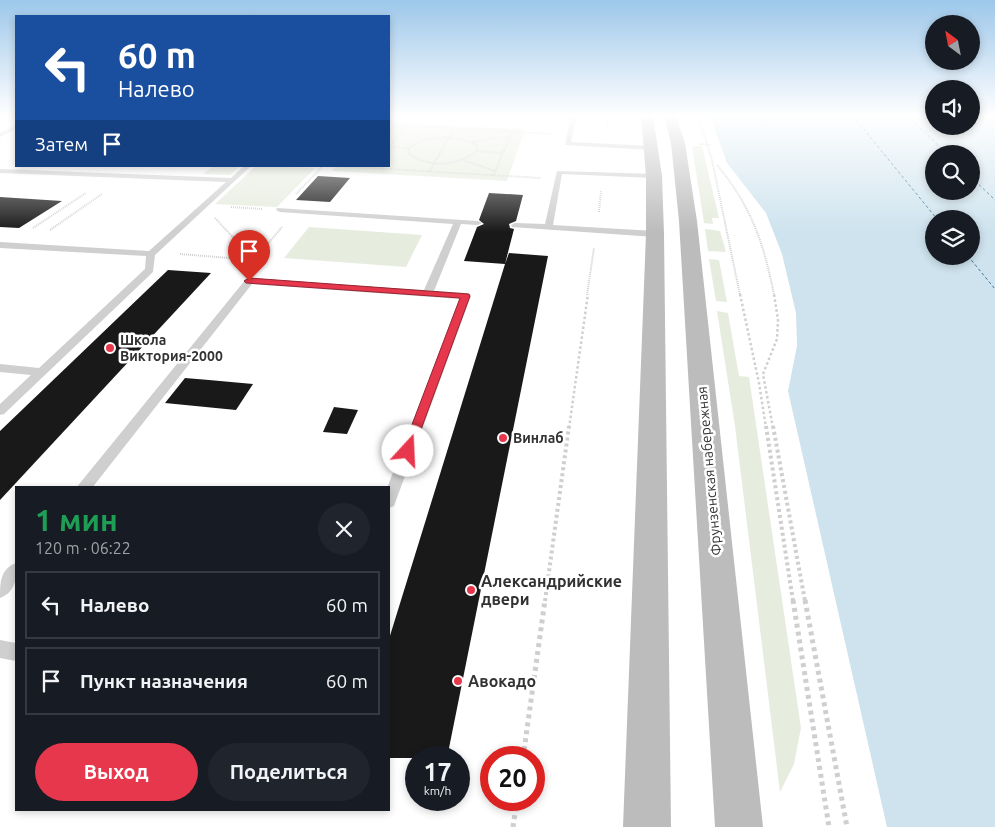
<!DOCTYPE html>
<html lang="ru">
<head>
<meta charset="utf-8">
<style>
  :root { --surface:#171b24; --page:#20242c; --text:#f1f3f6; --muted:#9ea1a6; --line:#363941; --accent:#e7374c }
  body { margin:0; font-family:Ubuntu,sans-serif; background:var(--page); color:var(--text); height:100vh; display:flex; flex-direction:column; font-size:19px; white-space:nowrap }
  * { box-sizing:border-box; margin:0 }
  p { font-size:16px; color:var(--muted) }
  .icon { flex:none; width:28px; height:28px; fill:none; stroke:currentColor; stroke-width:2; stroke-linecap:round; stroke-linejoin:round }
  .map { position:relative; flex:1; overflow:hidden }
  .sheet { position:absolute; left:15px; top:486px; width:375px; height:325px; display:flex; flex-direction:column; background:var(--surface); border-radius:0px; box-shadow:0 2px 8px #0003 }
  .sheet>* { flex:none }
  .top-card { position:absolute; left:15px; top:15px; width:375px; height:152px; border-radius:0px; box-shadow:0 2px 8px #0003; background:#1a4fa0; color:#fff; overflow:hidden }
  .needle { width:32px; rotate:328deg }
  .fabs { position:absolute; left:925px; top:15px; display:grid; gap:10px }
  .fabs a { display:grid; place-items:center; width:55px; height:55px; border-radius:50%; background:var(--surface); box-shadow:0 2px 8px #0003; font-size:25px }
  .speed { position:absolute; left:405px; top:746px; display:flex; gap:10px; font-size:25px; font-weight:700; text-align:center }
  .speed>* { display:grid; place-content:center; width:65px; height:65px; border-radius:50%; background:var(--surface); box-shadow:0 2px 8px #0003; line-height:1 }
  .speed small { font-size:12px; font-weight:400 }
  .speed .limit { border:8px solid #d22; background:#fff; color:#111 }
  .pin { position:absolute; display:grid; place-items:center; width:42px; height:42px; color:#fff; margin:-51px -21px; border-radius:50% 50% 50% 0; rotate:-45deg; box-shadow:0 0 5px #0007 }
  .pin .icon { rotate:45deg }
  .me { position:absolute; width:55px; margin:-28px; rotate:20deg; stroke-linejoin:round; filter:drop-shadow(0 0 4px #0008) }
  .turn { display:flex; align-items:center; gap:18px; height:105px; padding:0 20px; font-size:22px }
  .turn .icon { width:65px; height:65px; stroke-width:2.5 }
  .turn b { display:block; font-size:35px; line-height:42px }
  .then { display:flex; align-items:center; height:48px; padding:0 20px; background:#0003; gap:10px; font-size:19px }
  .round { display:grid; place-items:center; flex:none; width:52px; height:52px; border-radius:26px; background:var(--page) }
  .overview { display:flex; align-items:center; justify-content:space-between; height:85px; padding:0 20px }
  h1 { font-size:30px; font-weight:700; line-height:38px; color:#1e9e55 }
  .button { display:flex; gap:10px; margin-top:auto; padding:10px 20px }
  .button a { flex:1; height:58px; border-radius:30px; background:var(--accent); color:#fff; font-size:20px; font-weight:700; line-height:58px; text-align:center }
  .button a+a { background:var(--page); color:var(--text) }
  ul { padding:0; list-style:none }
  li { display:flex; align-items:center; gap:15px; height:68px; margin:0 10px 8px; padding:0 10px; border:2px solid var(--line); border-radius:0px }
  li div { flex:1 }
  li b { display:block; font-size:19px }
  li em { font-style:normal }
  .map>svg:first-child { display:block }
  .green { fill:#e6ecde }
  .water { fill:#cee3ee; fill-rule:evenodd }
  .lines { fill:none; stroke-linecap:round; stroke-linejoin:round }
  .ferry { stroke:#3e7897; stroke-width:1; stroke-dasharray:3 2.5; stroke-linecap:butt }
  .building { fill:#191919 }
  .path-far3 { stroke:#cfcfcf; stroke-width:2; stroke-dasharray:1 1; stroke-linecap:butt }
  .path-far2 { stroke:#cfcfcf; stroke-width:2.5; stroke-dasharray:2.5 2.5; stroke-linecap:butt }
  .path-far1 { stroke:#cfcfcf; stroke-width:4; stroke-dasharray:3 3; stroke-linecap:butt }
  .path { stroke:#cfcfcf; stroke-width:5; stroke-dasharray:4 4; stroke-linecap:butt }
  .lane { fill:#cfcfcf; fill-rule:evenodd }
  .secondary { fill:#bcbcbc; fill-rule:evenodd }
  .route { fill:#e7374c; stroke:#962431 }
  .poi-dot { fill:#e7374c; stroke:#fff; stroke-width:2 }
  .labels { text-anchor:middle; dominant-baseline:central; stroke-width:5; stroke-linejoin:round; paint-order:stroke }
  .poi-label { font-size:14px; font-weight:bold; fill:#323232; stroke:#fff; text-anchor:start }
  .street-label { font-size:14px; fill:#323232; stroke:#fff }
  .near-poi-label { font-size:16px; font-weight:bold; fill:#323232; stroke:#fff; text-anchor:start }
</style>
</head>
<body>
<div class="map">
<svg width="995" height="827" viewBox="0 0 995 827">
  <rect width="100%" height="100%" fill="#fff"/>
  <g class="green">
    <polygon points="389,122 525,129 507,181 332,171 336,166 389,166"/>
    <polygon points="692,146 702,146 719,218 712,218 713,224 704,223"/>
    <polygon points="213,166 240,166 230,175 203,174"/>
    <polygon points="256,166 315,168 277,207 215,204"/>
    <polygon points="309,227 422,235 406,267 284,258"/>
    <polygon points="705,229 720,231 726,252 708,251"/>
    <polygon points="709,259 719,260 727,302 716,301"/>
    <polygon points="717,311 728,313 739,376 749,377 801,728 794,764 780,792 735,426"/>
  </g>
  <path class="water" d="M710,116h224v10h37v-10h24v711h-108l-99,-436 9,-45 -1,-33 -14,-59 -16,-41 -39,-50zM934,154h37v37h-37zM934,219h37v37h-37z"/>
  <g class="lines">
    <g class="ferry">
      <polyline points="853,116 937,219"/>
      <polyline points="908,116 947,154"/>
      <polyline points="971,177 995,200"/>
      <polyline points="968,256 995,289"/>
    </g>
  </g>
  <g class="building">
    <polygon points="318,176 350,178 330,202 296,200"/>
    <polygon points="489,193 523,195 516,221 509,224 510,228 514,229 505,264 509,253 548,256 447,758 389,758 389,639 505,264 464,261 477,227 484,224 479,220"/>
    <polygon points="0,197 62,201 19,228 0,227"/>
    <polygon points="168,270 211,273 0,500 0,431"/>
    <polygon points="185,378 209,380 253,384 236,410 165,403"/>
    <polygon points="334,407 358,410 347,434 323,432"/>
  </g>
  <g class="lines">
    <g class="path-far3">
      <polyline points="698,116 712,160 740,295"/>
      <polyline points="389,125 553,134"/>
      <polyline points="606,130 608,116"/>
      <path d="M450,137l21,5 6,4v5c-20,15 -48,18 -69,2l1,-5 14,-8z"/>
      <polyline points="472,142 510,136"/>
      <polyline points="699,144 711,145"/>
      <polyline points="389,147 406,126"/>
      <polyline points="389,147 409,148"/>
      <polyline points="477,151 503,153"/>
      <polyline points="463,160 495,171"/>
      <path d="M717,165c34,41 47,78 57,130"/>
      <polyline points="337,166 541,178"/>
      <polyline points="429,172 454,129"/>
      <polyline points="493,176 512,132"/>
      <polyline points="296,194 323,166"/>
      <polyline points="231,207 262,209"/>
      <polyline points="599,212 601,191"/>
      <polyline points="215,218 254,260"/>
      <polyline points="33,228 86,193"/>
      <polyline points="50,230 102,194"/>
      <polyline points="180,254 254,260"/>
      <polyline points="254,260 282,227"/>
      <polyline points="587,295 594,248"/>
    </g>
    <g class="path-far2">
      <polyline points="740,294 759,383 766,428"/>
      <polyline points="569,428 588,294"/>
      <polyline points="773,428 763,374 777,339 778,320 774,294"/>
    </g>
    <g class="path-far1">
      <polyline points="766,426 793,601"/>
      <polyline points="773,426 805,601"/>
      <polyline points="545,601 569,426"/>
    </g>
    <g class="path">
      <polyline points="793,600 829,827"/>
      <polyline points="805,600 847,827"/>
      <polyline points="523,758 545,600"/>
      <polyline points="513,827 517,800"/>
    </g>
    <g class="lane">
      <polygon points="571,116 577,116 571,142 652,146 655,148 652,150 565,145"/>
      <polygon points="16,125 16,129 0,137 0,133"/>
      <polygon points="244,166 251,166 155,255 153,272 4,414 0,415 0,404 31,375 0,372 0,364 39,368 145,269 146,256 0,248 0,242 149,251 226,182 0,173 0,169 231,178"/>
      <polygon points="557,171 657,174 658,176 654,178 562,174 553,225 655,231 659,234 655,237 512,227 511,225 515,223 545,224"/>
      <polygon points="277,208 478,221 482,223 478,225 461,224 434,291 466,293 471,296 394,506 389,508 387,488 460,299 252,284 92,488 76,488 246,279 424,290 453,224 280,212 276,210"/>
      <path d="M16,563c1,14 0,29 -16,35 0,-15 0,-29 16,-35z"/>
      <polygon points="0,640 16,643 16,661 0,658"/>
    </g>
    <g class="secondary">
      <polygon points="641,116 653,116 662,176 664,234 671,827 623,827 646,234 646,176"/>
      <polygon points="664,116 676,116 685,143 697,221 763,827 715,827 679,221 671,143"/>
    </g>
  </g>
  <linearGradient id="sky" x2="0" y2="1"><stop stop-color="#9dc7ea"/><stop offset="0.5" stop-color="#fff"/><stop offset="1" stop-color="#fff" stop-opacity="0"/></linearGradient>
  <rect width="995" height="232" fill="url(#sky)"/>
  <polygon class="route" points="249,278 469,294 470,296 412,454 404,454 402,451 460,298 246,283 244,281"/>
  <g class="poi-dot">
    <circle cx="110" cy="348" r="5"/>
    <circle cx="503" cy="438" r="5"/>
    <circle cx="471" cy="590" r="5"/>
    <circle cx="458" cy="681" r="5"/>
  </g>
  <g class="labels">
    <g class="poi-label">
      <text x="120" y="340">Школа<tspan x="120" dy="16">Виктория-2000</tspan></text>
      <text x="513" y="438">Винлаб</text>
    </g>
    <g class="street-label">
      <text transform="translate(709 471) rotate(-95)">Фрунзенская набережная</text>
    </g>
    <g class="near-poi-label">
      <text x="481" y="581">Александрийские<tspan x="481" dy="18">двери</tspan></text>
      <text x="468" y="681">Авокадо</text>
    </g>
  </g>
</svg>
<div class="fabs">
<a><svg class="needle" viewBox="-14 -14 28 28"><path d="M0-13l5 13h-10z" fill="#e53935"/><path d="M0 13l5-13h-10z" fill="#9ea1a6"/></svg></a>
<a><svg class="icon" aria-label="sound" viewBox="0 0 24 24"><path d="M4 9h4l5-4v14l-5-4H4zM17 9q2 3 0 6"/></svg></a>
<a><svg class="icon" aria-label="search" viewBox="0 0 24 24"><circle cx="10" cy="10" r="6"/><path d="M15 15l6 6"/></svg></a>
<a><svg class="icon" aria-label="layers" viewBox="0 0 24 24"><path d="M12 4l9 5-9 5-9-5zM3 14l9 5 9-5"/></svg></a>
</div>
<div class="speed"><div>17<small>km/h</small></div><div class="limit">20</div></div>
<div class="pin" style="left:249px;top:281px;background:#d93025"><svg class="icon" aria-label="arrive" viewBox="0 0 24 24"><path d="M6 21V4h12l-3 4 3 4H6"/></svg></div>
<svg class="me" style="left:408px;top:451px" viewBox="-20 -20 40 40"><circle r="19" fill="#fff"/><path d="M0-13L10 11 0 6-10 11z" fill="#e7374c"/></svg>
<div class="top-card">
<div class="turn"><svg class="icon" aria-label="left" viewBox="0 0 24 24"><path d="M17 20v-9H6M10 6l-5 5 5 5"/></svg><div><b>60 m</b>Налево</div></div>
<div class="then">Затем<svg class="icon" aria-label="arrive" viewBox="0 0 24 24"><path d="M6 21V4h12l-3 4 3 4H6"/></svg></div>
</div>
<section class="sheet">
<div class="overview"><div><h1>1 мин</h1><p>120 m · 06:22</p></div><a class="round"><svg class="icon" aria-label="close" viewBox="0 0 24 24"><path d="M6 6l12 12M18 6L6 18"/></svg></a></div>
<ul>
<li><svg class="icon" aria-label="left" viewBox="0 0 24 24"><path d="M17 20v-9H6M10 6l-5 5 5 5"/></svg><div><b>Налево</b></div><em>60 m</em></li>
<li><svg class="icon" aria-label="arrive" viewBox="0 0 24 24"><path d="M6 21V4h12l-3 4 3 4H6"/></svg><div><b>Пункт назначения</b></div><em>60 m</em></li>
</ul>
<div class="button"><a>Выход</a><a>Поделиться</a></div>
</section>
</div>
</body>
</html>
